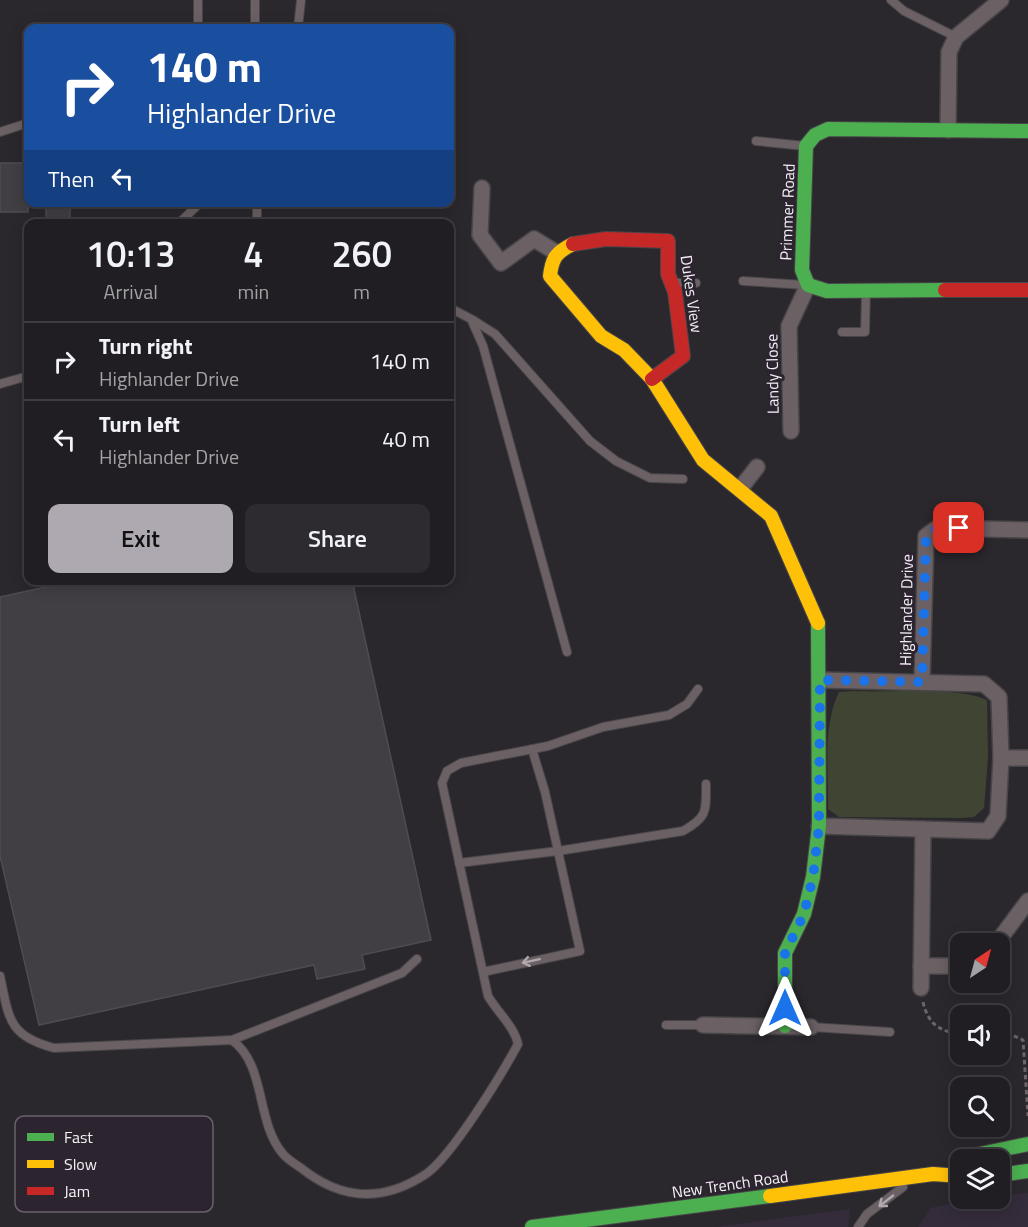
<!DOCTYPE html>
<html lang="en">
<head>
<meta charset="utf-8">
<style>
  :root { --surface:#201e22; --page:#2d2b2f; --text:#f1f3f6; --muted:#a2a2a5; --line:#3d3c40; --accent:#aea9b0 }
  body { margin:0; font-family:"Titillium Web",sans-serif; background:var(--page); color:var(--text); height:100vh; display:flex; flex-direction:column; font-size:22px; white-space:nowrap }
  * { box-sizing:border-box; margin:0 }
  p { font-size:20px; color:var(--muted) }
  .icon { flex:none; width:33px; height:33px; fill:none; stroke:currentColor; stroke-width:2; stroke-linecap:round; stroke-linejoin:round }
  .map { position:relative; flex:1; overflow:hidden }
  .sheet { position:absolute; left:24px; top:219px; width:430px; height:366px; display:flex; flex-direction:column; background:var(--surface); border-radius:12px; box-shadow:0 3px 15px #0003,0 0 0 2px var(--line) }
  .sheet>* { flex:none }
  .top-card { position:absolute; left:24px; top:24px; width:430px; height:183px; border-radius:12px; box-shadow:0 3px 15px #0003,0 0 0 2px var(--line); background:#1a4fa0; color:#fff; overflow:hidden }
  .needle { width:39px; rotate:36deg }
  .fabs { position:absolute; left:950px; top:933px; display:grid; gap:12px }
  .fabs a { display:grid; place-items:center; width:60px; height:60px; border-radius:12px; background:var(--surface); box-shadow:0 3px 15px #0003,0 0 0 2px var(--line); font-size:30px }
  .pin { position:absolute; display:grid; place-items:center; width:51px; height:51px; color:#fff; margin:-26px; border-radius:12px; box-shadow:0 3px 9px #0006 }
  .me { position:absolute; width:66px; margin:-33px; rotate:0deg; stroke-linejoin:round; filter:drop-shadow(0 0 4px #0008) }
  .turn { display:flex; align-items:center; gap:21px; height:126px; padding:0 24px; font-size:27px }
  .turn .icon { width:78px; height:78px; stroke-width:2.5 }
  .turn b { display:block; font-size:42px; line-height:51px }
  .then { display:flex; align-items:center; height:57px; padding:0 24px; background:#0003; gap:12px; font-size:22px }
  .eta { display:flex; justify-content:space-evenly; align-items:center; height:102px; text-align:center }
  .eta b { font-size:36px; font-weight:600; line-height:42px }
  .button { display:flex; gap:12px; margin-top:auto; padding:12px 24px }
  .button a { flex:1; height:69px; border-radius:12px; background:var(--accent); color:#111; font-size:24px; font-weight:600; line-height:69px; text-align:center }
  .button a+a { background:var(--page); color:var(--text) }
  ul { padding:0; list-style:none }
  li { display:flex; align-items:center; gap:18px; height:78px; padding:0 24px; border-top:2px solid var(--line) }
  li div { flex:1 }
  li b { display:block; font-size:22px }
  li em { font-style:normal }
  .map>svg:first-child { display:block }
  .built { fill:#352c3b }
  .green { fill:#404533 }
  .building { fill:#423f44; stroke:#4f4c51; stroke-width:1.5 }
  .lines { fill:none; stroke-linecap:round; stroke-linejoin:round }
  .lane-casing { stroke:#474548; stroke-width:10 }
  .street-casing { stroke:#474548; stroke-width:18 }
  .fast-casing { stroke:#474548; stroke-width:16 }
  .slow-casing { stroke:#474548; stroke-width:16 }
  .jam-casing { stroke:#474548; stroke-width:16 }
  .path { stroke:#6c6468; stroke-width:3; stroke-dasharray:4.5 3; stroke-linecap:butt }
  .lane { stroke:#6b6064; stroke-width:8 }
  .street { stroke:#6b6064; stroke-width:15 }
  .fast { stroke:#4caf50; stroke-width:14 }
  .slow { stroke:#ffc107; stroke-width:14 }
  .jam { stroke:#c62828; stroke-width:14 }
  .oneway { stroke:#b0a8ae }
  .route { stroke:#1a73e8; stroke-width:10; stroke-dasharray:0 18 }
  .labels { text-anchor:middle; dominant-baseline:central; stroke-width:6; stroke-linejoin:round; paint-order:stroke }
  .street-label { font-size:16px; fill:#f4eff7; stroke:#2c2530 }
  .key { fill:#2c2530; stroke:#68626c; stroke-width:1.5 }
  .key-label { font-size:16px; fill:#f4eff7 }
</style>
</head>
<body>
<div class="map">
<svg width="1028" height="1227" viewBox="0 0 1028 1227">
  <rect width="100%" height="100%" fill="#2b282d"/>
  <g class="built">
    <polygon points="1028,1193 1028,1227 918,1227 931,1208 970,1199 999,1198 999,1195"/>
    <polygon points="850,1209 848,1227 715,1227"/>
  </g>
  <path class="green" d="M854,691c37,2 102,-5 133,9l1,57 -4,51 -10,9 -14,1 -121,-1 -11,-8c1,-38 -6,-82 11,-117z"/>
  <g class="building">
    <rect x="0" y="163" width="28" height="49"/>
    <rect x="46" y="202" width="24" height="22"/>
    <polygon points="78,580 352,580 431,940 362,955 365,969 317,979 314,965 39,1025 0,856 0,597"/>
  </g>
  <g class="lines">
    <defs>
      <g id="lane">
        <polyline points="198,0 198,28"/>
        <polyline points="255,0 255,28"/>
        <polyline points="891,0 904,11 956,37"/>
        <polyline points="298,28 301,0"/>
        <polyline points="0,132 28,123"/>
        <polyline points="756,141 805,146"/>
        <polyline points="257,202 257,224"/>
        <polyline points="201,204 229,202"/>
        <polyline points="178,224 201,202"/>
        <polyline points="743,281 805,285"/>
        <polyline points="676,283 696,283"/>
        <polyline points="450,308 471,319 483,346 567,652"/>
        <polyline points="473,320 495,334 590,441 616,461 650,478 683,479"/>
        <polyline points="842,332 865,332 866,292"/>
        <polyline points="0,384 28,376"/>
        <path d="M459,863l99,-12 125,-20c25,-14 23,-20 23,-47"/>
        <polyline points="483,972 580,951 545,792 532,749"/>
        <path d="M0,976c9,42 8,60 54,72l178,-8c35,26 23,81 51,114 4,5 12,10 18,14 40,32 81,35 125,6 26,-18 76,-100 92,-130 -4,-18 -20,-31 -30,-48l-46,-213 5,-12 14,-8 87,-17 55,-19 66,-12 18,-11 11,-15"/>
        <polyline points="666,1025 703,1025"/>
        <polyline points="811,1027 890,1032"/>
        <polyline points="232,1040 402,973 417,959"/>
        <polyline points="858,1227 867,1214 903,1187"/>
      </g>
      <g id="street">
        <polyline points="948,130 949,52 956,37 1001,0"/>
        <polyline points="482,188 480,235 501,263 534,239 557,253"/>
        <polyline points="791,431 789,326 808,285"/>
        <polyline points="740,489 757,467"/>
        <polyline points="820,680 984,684 999,697 1001,758"/>
        <polyline points="922,682 926,536 937,528 1028,530"/>
        <polyline points="819,826 988,831 998,816 1001,758 1028,758"/>
        <polyline points="996,944 1028,901"/>
        <polyline points="921,966 960,966"/>
        <polyline points="921,988 923,829"/>
        <polyline points="703,1025 811,1027"/>
      </g>
      <g id="fast">
        <polyline points="945,290 827,291 808,285 802,270 806,146 815,135 828,129 1028,131"/>
        <polyline points="785,1026 785,953 804,914 813,877 819,826 818,623"/>
        <polyline points="964,1160 975,1155 1028,1144"/>
        <polyline points="999,1175 1028,1171"/>
        <polyline points="532,1227 770,1196"/>
      </g>
      <g id="slow">
        <path d="M573,244c-17,8 -21,14 -23,32l51,60 23,14 28,29 51,81 68,56 47,107"/>
        <polyline points="770,1196 933,1174 960,1176"/>
      </g>
      <g id="jam">
        <polyline points="573,244 606,239 668,241 668,274 675,292 683,356 652,379"/>
        <polyline points="945,290 1028,290"/>
      </g>
    </defs>
    <use href="#lane" class="lane-casing"/>
    <use href="#street" class="street-casing"/>
    <use href="#fast" class="fast-casing"/>
    <use href="#slow" class="slow-casing"/>
    <use href="#jam" class="jam-casing"/>
    <g class="path">
      <path d="M923,1002c5,21 15,29 37,32"/>
      <polyline points="999,1035 1012,1035 1023,1040 1028,1116"/>
    </g>
    <use href="#lane" class="lane"/>
    <use href="#street" class="street"/>
    <use href="#fast" class="fast"/>
    <use href="#slow" class="slow"/>
    <use href="#jam" class="jam"/>
  </g>
  <defs><path id="oneway-shaft" d="M-6 0H5M1.5-3L5.5 0L1.5 3" fill="none" stroke-width="1.6" stroke-linecap="round" stroke-linejoin="round" transform="scale(1.5)"/></defs>
  <g class="oneway">
    <use href="#oneway-shaft" transform="translate(531 961) rotate(168)"/>
    <use href="#oneway-shaft" transform="translate(886 1201) rotate(142)"/>
  </g>
  <g class="lines">
    <polyline class="route" points="785,1008 785,953 804,914 813,877 819,826 820,680 922,682 926,536 937,528 959,528"/>
  </g>
  <g class="labels">
    <g class="street-label">
      <text transform="translate(787 212) rotate(-88)">Primmer Road</text>
      <text transform="translate(692 294) rotate(82)">Dukes View</text>
      <text transform="translate(772 374) rotate(-91)">Landy Close</text>
      <text transform="translate(906 610) rotate(-89)">Highlander Drive</text>
      <text transform="translate(730 1184) rotate(-8)">New Trench Road</text>
    </g>
  </g>
  <rect x="15" y="1116" width="198" height="96" rx="9" class="key"/>
  <rect x="27" y="1133" width="27" height="8" fill="#4caf50"/>
  <rect x="27" y="1160" width="27" height="8" fill="#ffc107"/>
  <rect x="27" y="1187" width="27" height="8" fill="#c62828"/>
  <g class="key-label">
    <text x="64" y="1143">Fast</text>
    <text x="64" y="1170">Slow</text>
    <text x="64" y="1197">Jam</text>
  </g>
</svg>
<div class="fabs">
<a><svg class="needle" viewBox="-14 -14 28 28"><path d="M0-13l5 13h-10z" fill="#e53935"/><path d="M0 13l5-13h-10z" fill="#a2a2a5"/></svg></a>
<a><svg class="icon" aria-label="sound" viewBox="0 0 24 24"><path d="M4 9h4l5-4v14l-5-4H4zM17 9q2 3 0 6"/></svg></a>
<a><svg class="icon" aria-label="search" viewBox="0 0 24 24"><circle cx="10" cy="10" r="6"/><path d="M15 15l6 6"/></svg></a>
<a><svg class="icon" aria-label="layers" viewBox="0 0 24 24"><path d="M12 4l9 5-9 5-9-5zM3 14l9 5 9-5"/></svg></a>
</div>
<div class="pin" style="left:959px;top:528px;background:#d93025"><svg class="icon" aria-label="arrive" viewBox="0 0 24 24"><path d="M6 21V4h12l-3 4 3 4H6"/></svg></div>
<svg class="me" style="left:785px;top:1008px" viewBox="-20 -20 40 40"><path d="M0-17L14 15 0 8-14 15z" fill="#1a73e8" stroke="#fff" stroke-width="4"/></svg>
<div class="top-card">
<div class="turn"><svg class="icon" aria-label="right" viewBox="0 0 24 24"><path d="M7 20v-9h11M14 6l5 5-5 5"/></svg><div><b>140 m</b>Highlander Drive</div></div>
<div class="then">Then<svg class="icon" aria-label="left" viewBox="0 0 24 24"><path d="M17 20v-9H6M10 6l-5 5 5 5"/></svg></div>
</div>
<section class="sheet">
<div class="eta">
<div><b>10:13</b><p>Arrival</p></div>
<div><b>4</b><p>min</p></div>
<div><b>260</b><p>m</p></div>
</div>
<ul>
<li><svg class="icon" aria-label="right" viewBox="0 0 24 24"><path d="M7 20v-9h11M14 6l5 5-5 5"/></svg><div><b>Turn right</b><p>Highlander Drive</p></div><em>140 m</em></li>
<li><svg class="icon" aria-label="left" viewBox="0 0 24 24"><path d="M17 20v-9H6M10 6l-5 5 5 5"/></svg><div><b>Turn left</b><p>Highlander Drive</p></div><em>40 m</em></li>
</ul>
<div class="button"><a>Exit</a><a>Share</a></div>
</section>
</div>
</body>
</html>
